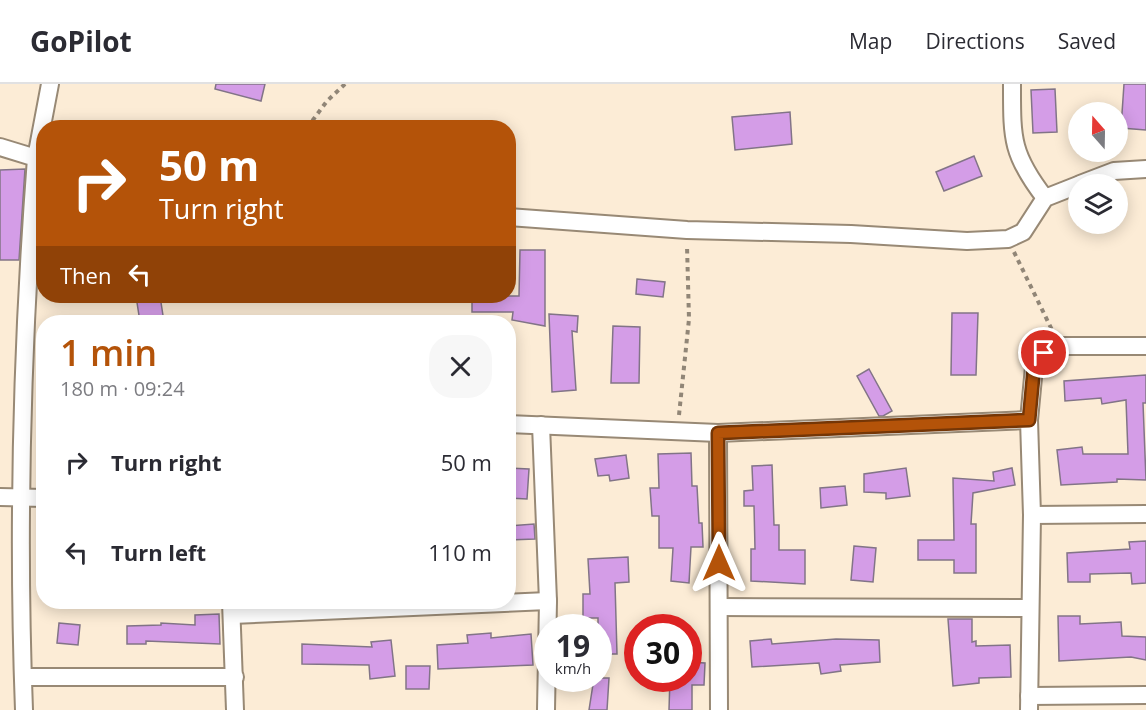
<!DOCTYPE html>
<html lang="en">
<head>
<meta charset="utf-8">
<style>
  :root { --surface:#fff; --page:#f7f7f7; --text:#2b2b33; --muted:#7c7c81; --line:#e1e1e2; --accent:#b45309 }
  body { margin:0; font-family:"Open Sans",sans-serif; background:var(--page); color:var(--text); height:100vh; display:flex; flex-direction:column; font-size:22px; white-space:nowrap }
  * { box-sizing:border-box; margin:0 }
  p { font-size:20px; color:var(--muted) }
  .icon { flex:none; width:33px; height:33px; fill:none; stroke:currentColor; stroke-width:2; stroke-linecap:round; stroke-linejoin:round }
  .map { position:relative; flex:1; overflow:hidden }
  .panel { position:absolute; left:36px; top:231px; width:480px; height:294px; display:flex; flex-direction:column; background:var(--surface); border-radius:24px; box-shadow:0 3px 15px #0003 }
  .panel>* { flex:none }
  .hud { position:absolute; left:36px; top:36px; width:480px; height:183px; border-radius:24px; box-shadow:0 3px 15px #0003; background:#b45309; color:#fff; overflow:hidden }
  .needle { width:39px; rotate:340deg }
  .tools { position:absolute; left:1068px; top:18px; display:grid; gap:12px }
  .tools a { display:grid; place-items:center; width:60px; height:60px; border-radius:50%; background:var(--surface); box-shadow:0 3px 15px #0003; font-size:30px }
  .speed { position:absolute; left:534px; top:530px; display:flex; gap:12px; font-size:30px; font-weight:700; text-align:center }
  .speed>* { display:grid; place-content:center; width:78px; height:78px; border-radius:50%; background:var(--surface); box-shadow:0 3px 15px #0003; line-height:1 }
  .speed small { font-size:15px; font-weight:400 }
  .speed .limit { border:9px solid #d22; background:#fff; color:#111 }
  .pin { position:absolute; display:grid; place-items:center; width:51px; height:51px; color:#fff; margin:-26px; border:3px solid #fff; border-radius:50%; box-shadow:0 2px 6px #0007 }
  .me { position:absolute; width:66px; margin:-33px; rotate:0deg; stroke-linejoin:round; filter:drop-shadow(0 0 4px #0008) }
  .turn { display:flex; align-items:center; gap:21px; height:126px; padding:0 24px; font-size:27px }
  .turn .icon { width:78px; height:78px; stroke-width:2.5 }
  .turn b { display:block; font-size:42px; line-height:51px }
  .then { display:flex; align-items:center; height:57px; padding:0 24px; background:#0003; gap:12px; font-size:22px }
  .round { display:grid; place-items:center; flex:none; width:63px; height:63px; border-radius:24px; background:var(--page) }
  .summary { display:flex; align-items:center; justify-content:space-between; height:102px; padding:0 24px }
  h1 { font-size:36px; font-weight:600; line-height:45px; color:var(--accent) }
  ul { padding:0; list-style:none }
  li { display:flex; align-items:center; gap:18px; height:90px; padding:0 24px }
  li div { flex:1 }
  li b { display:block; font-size:22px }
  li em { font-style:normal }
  header { display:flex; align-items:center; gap:36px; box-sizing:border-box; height:84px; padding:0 30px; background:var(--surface); border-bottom:2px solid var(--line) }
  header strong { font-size:28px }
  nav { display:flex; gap:33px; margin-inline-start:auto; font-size:21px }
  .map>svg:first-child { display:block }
  .building { fill:#d49de7; stroke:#827487; stroke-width:1.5 }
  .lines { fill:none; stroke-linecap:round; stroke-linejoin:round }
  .minor-casing { stroke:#988975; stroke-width:20 }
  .path { stroke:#918677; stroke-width:4; stroke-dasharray:4.5 4.5; stroke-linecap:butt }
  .minor { stroke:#fff; stroke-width:16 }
  .route-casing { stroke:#753606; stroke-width:15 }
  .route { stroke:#b45309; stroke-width:10 }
</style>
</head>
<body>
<header>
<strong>GoPilot</strong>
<nav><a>Map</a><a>Directions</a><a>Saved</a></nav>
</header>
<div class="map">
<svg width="1146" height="626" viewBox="0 0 1146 626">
  <rect width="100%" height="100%" fill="#fcecd6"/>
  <g class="building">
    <polygon points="216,0 265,0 261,17 215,5"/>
    <polygon points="1124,0 1146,0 1146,46 1121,44"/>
    <polygon points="1055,5 1057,48 1033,49 1031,6"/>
    <polygon points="790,28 792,60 735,66 732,33"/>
    <polygon points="974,72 982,92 944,107 936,88"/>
    <polygon points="25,85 19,176 0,176 0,86"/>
    <polygon points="520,166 545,166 545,242 512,236 513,228 472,228 472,212 519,212"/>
    <polygon points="637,195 665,198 663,213 636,210"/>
    <polygon points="136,212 160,212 164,238 140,238"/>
    <polygon points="952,229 978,229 976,291 951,291"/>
    <polygon points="549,230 578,232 577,248 572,247 576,306 552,308"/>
    <polygon points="613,242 640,243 639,299 611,299"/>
    <polygon points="869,285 892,327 883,332 879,332 857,292"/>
    <polygon points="1146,291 1146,319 1143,319 1146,396 1117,395 1117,398 1061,401 1057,366 1082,363 1083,370 1128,370 1126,316 1102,320 1101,314 1065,317 1064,297"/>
    <polygon points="691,369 692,402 697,402 699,439 702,439 703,463 691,463 689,499 671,497 673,464 659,464 659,432 652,432 650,404 659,404 658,370"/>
    <polygon points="626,371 629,394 610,397 609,391 598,392 595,375"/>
    <polygon points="772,381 774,441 779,441 779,466 805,466 805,500 751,497 751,465 755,465 754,422 744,422 744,407 753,406 752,382"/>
    <polygon points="508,384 529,385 527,415 508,414"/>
    <polygon points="906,384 910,412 886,415 886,409 864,408 864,390"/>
    <polygon points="1012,384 1015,401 973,409 971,440 976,440 976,489 954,489 954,476 918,476 918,456 954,456 953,394 994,397 993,388"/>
    <polygon points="845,402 847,421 821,424 820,404"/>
    <polygon points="534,440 535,455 508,456 508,442"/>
    <polygon points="1146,457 1146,499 1132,500 1131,489 1090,490 1090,498 1068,498 1067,469 1130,465 1129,458"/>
    <polygon points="854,462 876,464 873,498 851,496"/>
    <polygon points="628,473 629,498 615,499 617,570 598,570 598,534 583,534 583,510 590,510 588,475"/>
    <polygon points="219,530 220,560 146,557 146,560 127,560 127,542 161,541 161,539 195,541 195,531"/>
    <polygon points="1058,532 1080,532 1080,540 1121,538 1122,552 1146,553 1146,576 1131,573 1059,577"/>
    <polygon points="948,535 972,535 972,558 976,557 976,562 1010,561 1011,593 979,594 979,599 953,602"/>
    <polygon points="59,539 80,541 78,561 57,559"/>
    <polygon points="491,549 491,554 531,550 533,581 438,585 437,561 468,559 467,551"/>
    <polygon points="771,555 772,560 836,555 879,556 880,578 840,581 841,587 821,590 819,579 752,583 750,557"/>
    <polygon points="391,556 395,592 370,595 369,581 302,580 302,560 372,563 371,558"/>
    <polygon points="688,578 705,579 704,601 692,601 692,626 669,626 670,594 688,594"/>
    <polygon points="406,582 430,582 429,605 406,605"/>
    <polygon points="594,594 609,594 607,626 589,626"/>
  </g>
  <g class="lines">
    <defs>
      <g id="minor">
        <path d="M1012,0c0,54 -1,70 33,114"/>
        <path d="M0,63l36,11c-14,184 -19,368 -12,552"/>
        <polyline points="44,76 36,74 50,0"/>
        <polyline points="1080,100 1114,87 1146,85"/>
        <polyline points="508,133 687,146 851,150 967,157 1008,155 1023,148 1045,114 1078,101"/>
        <polyline points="508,340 718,349 1029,336"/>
        <polyline points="541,341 548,517 546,626"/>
        <polyline points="718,349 719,626"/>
        <polyline points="0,413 44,414"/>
        <polyline points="1032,431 1146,430"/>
        <polyline points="231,518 235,626"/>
        <polyline points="719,523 1028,524"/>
        <polyline points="232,531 548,517"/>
        <polyline points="23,593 235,593"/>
        <polyline points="1029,612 1146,611"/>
        <polyline points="1029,626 1032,431 1029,336 1034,283 1043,269 1059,262 1146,262"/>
      </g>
    </defs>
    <use href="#minor" class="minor-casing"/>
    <g class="path">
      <polyline points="307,44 327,17 345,0"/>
      <polyline points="1014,168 1053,248"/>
      <polyline points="679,331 689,235 687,162"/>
    </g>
    <use href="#minor" class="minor"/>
  </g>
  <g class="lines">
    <defs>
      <polyline id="route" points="719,479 718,349 1029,336 1034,283 1044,269"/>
    </defs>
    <use href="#route" class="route-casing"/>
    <use href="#route" class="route"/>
  </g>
</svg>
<div class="tools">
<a><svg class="needle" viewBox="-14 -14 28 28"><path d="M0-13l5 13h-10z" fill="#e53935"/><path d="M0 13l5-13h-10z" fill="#7c7c81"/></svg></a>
<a><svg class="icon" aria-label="layers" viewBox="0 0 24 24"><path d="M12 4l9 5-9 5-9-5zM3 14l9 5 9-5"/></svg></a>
</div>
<div class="speed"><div>19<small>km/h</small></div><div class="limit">30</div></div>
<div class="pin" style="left:1044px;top:269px;background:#d93025"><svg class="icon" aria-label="arrive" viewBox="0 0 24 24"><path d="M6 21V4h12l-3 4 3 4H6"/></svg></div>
<svg class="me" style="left:719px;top:479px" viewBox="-20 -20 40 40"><path d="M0-17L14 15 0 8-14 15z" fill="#b45309" stroke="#fff" stroke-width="4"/></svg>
<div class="hud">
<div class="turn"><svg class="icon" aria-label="right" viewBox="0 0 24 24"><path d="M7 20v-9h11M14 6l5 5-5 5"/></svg><div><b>50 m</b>Turn right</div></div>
<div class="then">Then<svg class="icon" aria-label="left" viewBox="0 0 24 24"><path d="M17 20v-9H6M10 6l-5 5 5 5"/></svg></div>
</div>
<section class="panel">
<div class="summary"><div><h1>1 min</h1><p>180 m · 09:24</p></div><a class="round"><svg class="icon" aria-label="close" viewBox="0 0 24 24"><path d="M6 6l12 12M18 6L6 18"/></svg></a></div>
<ul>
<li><svg class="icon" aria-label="right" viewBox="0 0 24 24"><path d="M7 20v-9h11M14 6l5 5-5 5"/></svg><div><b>Turn right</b></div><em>50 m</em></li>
<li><svg class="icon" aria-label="left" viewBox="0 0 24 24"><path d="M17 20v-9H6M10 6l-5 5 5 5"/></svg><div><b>Turn left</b></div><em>110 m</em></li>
</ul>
</section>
</div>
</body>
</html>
